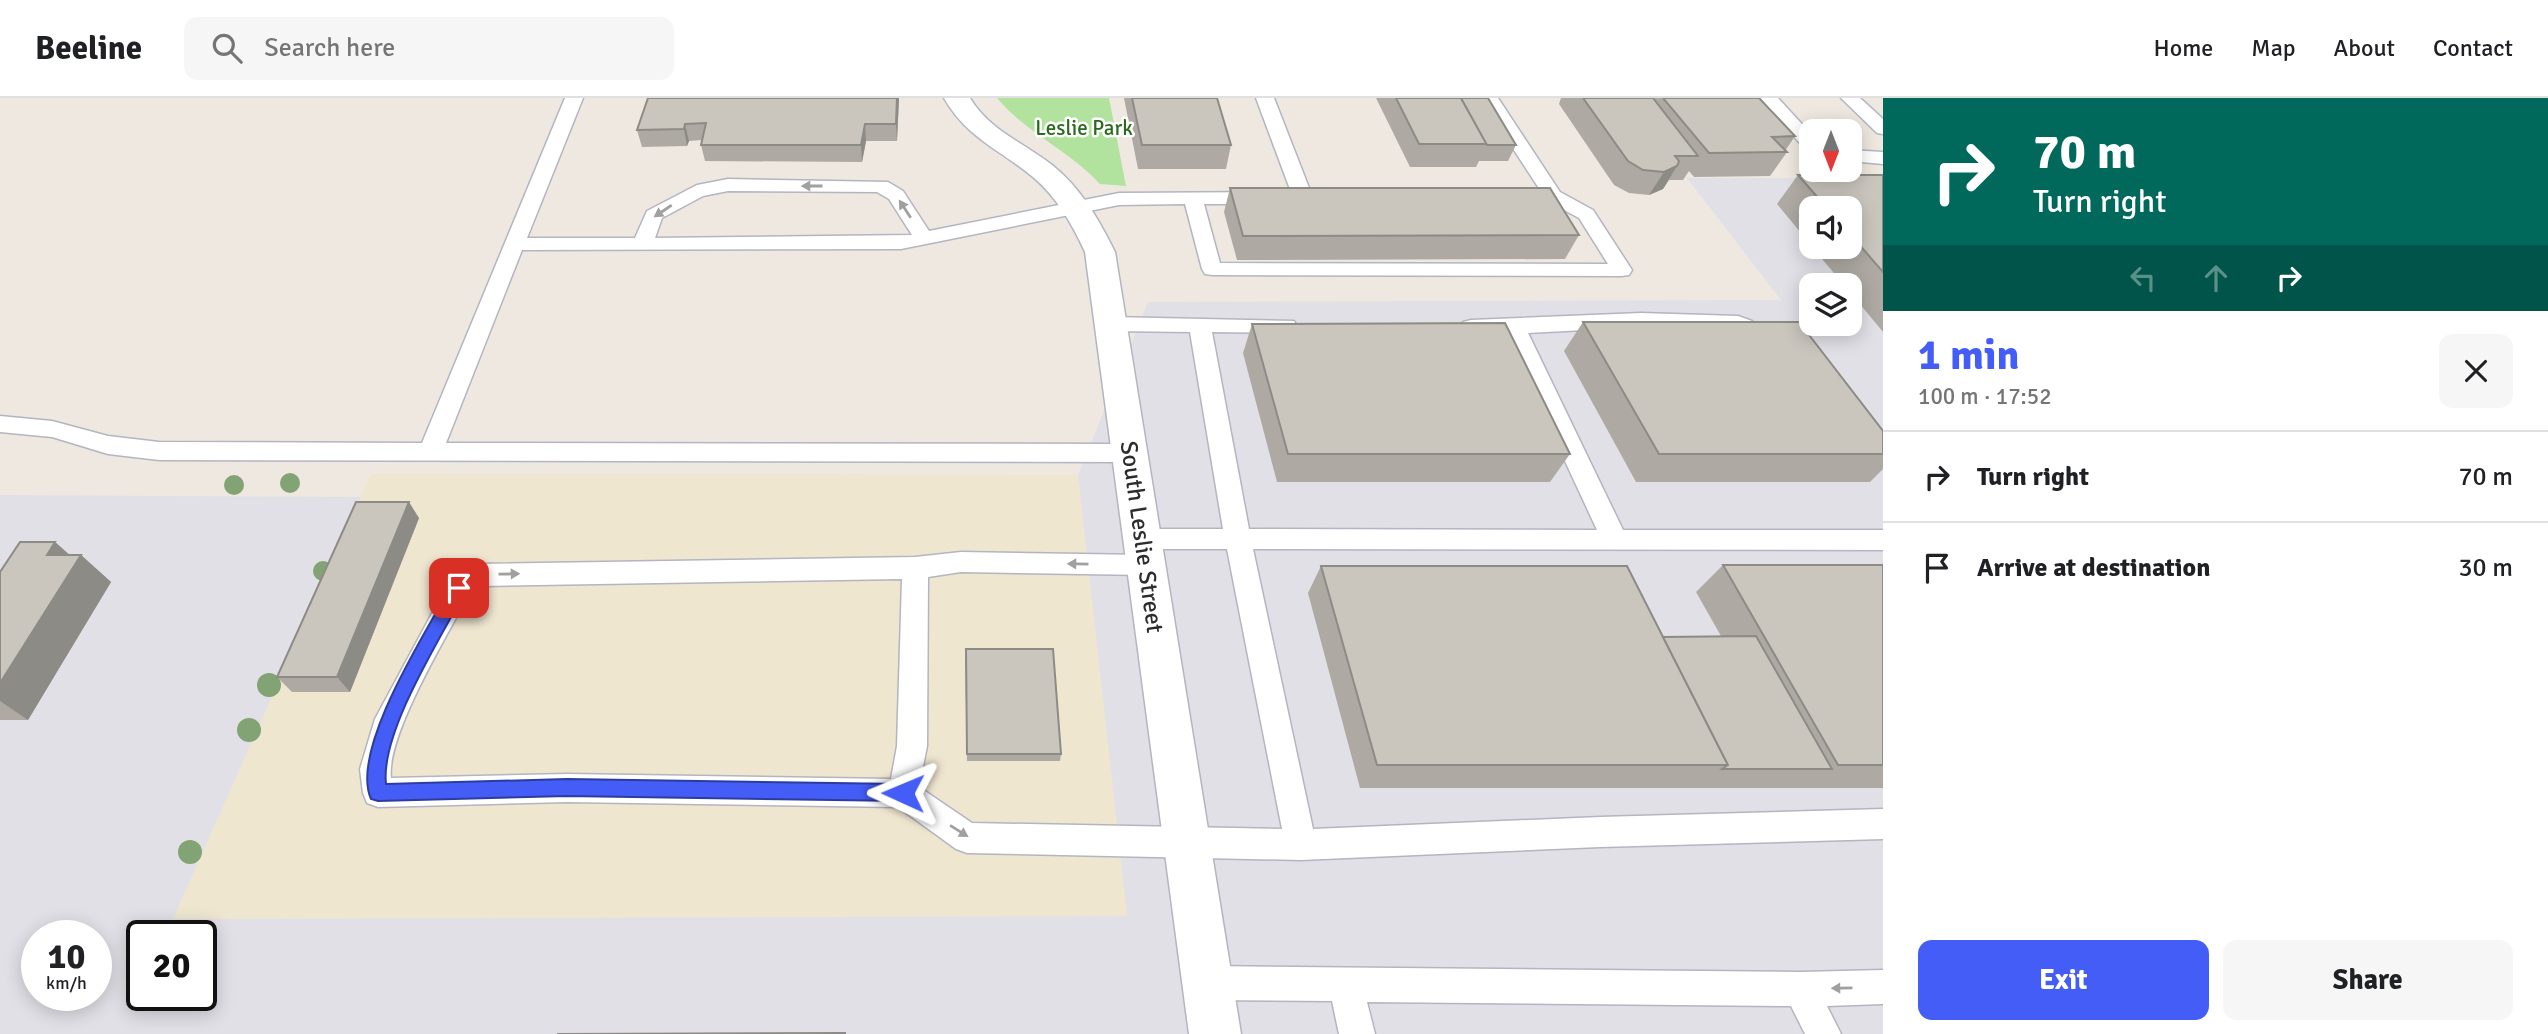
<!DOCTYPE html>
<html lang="en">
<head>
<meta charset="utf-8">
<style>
  :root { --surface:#fff; --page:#f6f6f6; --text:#202124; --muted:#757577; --line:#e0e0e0; --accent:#445df6 }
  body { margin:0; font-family:Signika,sans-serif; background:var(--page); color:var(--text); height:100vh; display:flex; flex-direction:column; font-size:26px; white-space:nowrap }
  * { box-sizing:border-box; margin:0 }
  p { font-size:23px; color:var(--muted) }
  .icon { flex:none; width:38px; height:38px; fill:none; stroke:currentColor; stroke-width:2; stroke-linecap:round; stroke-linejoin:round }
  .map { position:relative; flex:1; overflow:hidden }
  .drawer { display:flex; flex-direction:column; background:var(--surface); width:665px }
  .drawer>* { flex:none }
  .guide { background:#00695c; color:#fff; overflow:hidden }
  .needle { width:46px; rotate:180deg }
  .controls { position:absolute; left:1799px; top:21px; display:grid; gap:14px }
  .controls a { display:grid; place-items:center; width:63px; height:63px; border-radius:14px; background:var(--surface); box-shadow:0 4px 18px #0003; font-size:35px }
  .speed { position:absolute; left:21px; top:822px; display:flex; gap:14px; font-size:35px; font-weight:700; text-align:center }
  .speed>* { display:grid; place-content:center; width:91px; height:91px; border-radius:50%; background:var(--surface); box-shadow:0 4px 18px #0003; line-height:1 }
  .speed small { font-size:18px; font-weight:400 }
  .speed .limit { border:4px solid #111; border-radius:10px; background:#fff; color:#111 }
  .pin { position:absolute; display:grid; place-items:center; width:60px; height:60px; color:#fff; margin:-30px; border-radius:14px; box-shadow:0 4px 10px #0006 }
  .me { position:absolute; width:77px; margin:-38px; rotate:271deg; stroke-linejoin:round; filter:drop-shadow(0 0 5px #0008) }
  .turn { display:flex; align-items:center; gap:24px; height:147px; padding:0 35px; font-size:32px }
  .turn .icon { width:91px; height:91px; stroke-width:2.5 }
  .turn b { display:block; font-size:49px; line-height:60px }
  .lanes { display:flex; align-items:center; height:66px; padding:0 35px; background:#0003; justify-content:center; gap:35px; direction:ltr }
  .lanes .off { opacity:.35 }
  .round { display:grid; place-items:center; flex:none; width:74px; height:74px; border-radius:14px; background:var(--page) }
  .summary { display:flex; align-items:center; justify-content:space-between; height:119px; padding:0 35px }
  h1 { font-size:42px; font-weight:700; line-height:52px; color:var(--accent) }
  .cta { display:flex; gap:14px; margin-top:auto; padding:14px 35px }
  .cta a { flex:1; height:80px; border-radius:14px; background:var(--accent); color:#fff; font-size:28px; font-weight:700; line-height:80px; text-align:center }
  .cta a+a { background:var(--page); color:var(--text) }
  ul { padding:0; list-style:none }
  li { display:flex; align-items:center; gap:21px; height:91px; padding:0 35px; border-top:2px solid var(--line) }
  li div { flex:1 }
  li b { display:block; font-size:26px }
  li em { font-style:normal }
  header { display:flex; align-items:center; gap:42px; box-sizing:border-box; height:98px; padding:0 35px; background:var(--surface); border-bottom:2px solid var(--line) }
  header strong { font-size:33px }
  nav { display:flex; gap:38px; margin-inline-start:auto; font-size:24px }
  .search { width:490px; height:63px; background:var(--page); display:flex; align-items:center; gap:18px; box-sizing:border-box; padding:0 24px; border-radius:14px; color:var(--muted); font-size:26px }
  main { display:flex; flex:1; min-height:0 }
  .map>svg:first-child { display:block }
  .industrial { fill:#e2e0e7; fill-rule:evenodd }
  .education { fill:#efe6d0 }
  .green { fill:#b2e39e }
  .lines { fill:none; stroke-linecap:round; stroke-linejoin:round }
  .lane-casing { stroke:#b3b5c0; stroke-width:3 }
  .street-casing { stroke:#b3b5c0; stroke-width:3 }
  .lane { fill:#fff; fill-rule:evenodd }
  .street { fill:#fff; fill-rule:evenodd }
  .tree { fill:#82a374 }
  .wall { fill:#aeaaa3 }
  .shaded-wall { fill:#8d8b85 }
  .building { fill:#cac6be; stroke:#8d8b85; stroke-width:2 }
  .oneway { fill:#a0a0a0 }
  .route { fill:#445df6; stroke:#2c3ca0; stroke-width:2 }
  .labels { text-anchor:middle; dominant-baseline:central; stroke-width:5; stroke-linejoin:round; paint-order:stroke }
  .far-park-label { font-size:21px; fill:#296a1c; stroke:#fff }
  .street-label { font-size:24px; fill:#2d2d2d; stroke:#fff }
</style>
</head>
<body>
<header>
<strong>Beeline</strong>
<div class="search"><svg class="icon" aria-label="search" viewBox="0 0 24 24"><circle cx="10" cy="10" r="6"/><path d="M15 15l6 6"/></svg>Search here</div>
<nav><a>Home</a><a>Map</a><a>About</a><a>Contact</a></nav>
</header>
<main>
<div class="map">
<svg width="1883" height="936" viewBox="0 0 1883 936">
  <rect width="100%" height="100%" fill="#eee8e0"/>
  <path class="industrial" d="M1687,80h196v856h-1883v-539l361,2 10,-23 707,1 70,-173 633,-2zM1811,110h39v39h-39zM1811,187h39v39h-39zM37,838h59v60h-59zM142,838h59v60h-59z"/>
  <polygon class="education" points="371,376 1078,377 1127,818 173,821"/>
  <path class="green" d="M997,0h112l17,88 -26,-2c-30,-33 -74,-51 -103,-86z"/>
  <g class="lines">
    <defs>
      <g id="lane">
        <path d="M565,0h18l-56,140h108l12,-27 50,-26 31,-6 160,3 15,9 26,40 190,-38 172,-1 -35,-94h18l39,100 -10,6h-99l16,59 388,1 -29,-46 -30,-16 -20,-2 -3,-4 3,-4 11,-2 -60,-92h18l62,94 33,18 39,60 -3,5 -7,1 -410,-1 -7,-1 -3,-5 -17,-65 -66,1 -218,44 -379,1 -76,193 683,1 9,3 3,6 -3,6 -9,3 -970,-2 -51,-6 -56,-17 -52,-5v-16l52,5 56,15 51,6 263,1zM728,93l149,1 12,7 23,36 -257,3 7,-20 41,-22z"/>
        <polygon points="1760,0 1778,0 1811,36 1811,52 1805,51"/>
        <polygon points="1841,0 1860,0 1883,21 1883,36 1877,35"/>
        <polygon points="1850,52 1883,54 1883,66 1850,63"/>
        <path d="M1641,215l97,3 14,5 3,5 -3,5 -8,2 -10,-3 -93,-3 -113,6 95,197h260v20l-630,-1 60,280 287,-12 283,-8v30l-283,8 -299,13 -334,-7 -11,-4 -58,-42 -331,-5 -189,5 -11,-4 -4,-10 -3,-24 15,-50 75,-139 28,-16 437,-7 46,-5 185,3 9,3 4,7 -4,7 -9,3 -185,-3 -33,5 -1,169 -8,41 53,36 310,6 -55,-280h-85l-9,-3 -4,-7 4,-7 9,-3h81l-33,-197 -79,-1 -8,-2 -3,-5 3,-5 8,-2 183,4 3,5 -3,5 -8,2 -74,-1 37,197 348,1 -91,-196 -43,-2 -3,-5 3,-5 8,-2zM902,481l-5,167 -6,33 -324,-5 -176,4c-5,-42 56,-142 77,-182l15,-10z"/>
        <polygon points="1208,868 1801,874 1883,872 1883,906 1827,908 1841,936 1805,936 1791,908 1367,904 1375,936 1339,936 1332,903 1208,902 1196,897 1191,885 1196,873"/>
      </g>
      <path id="street" d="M944,0h26c19,32 54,45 82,67 29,23 47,55 63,87l126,782h-52l-104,-782c-13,-28 -28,-55 -52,-75 -34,-28 -66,-39 -89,-79z"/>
    </defs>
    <use href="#lane" class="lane-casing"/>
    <use href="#street" class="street-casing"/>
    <use href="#lane" class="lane"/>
    <use href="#street" class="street"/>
  </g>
  <g class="tree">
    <circle cx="290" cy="385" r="10"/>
    <circle cx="234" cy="387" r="10"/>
    <circle cx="323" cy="473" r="10"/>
    <circle cx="269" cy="587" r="12"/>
    <circle cx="249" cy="632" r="12"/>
    <circle cx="190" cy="754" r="12"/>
  </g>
  <g class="wall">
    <polygon points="899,0 897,43 866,43 862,64 705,63 701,47 702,42 689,43 687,48 642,49 637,32"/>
    <polygon points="1124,0 1217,0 1231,47 1226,71 1138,71"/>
    <polygon points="1376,0 1488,0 1516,47 1508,63 1479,63 1476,69 1410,69"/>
    <polygon points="1561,0 1759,0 1795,38 1785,53 1787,54 1770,78 1694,79 1689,73 1683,82 1669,82 1663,91 1649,97 1629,95 1614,87 1559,6"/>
    <polygon points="1798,77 1883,77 1883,234 1850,194 1850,187 1844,187 1812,149 1850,149 1850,110 1811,110 1811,147 1777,106"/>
    <polygon points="1230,90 1579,137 1565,161 1237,162 1224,114"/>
    <polygon points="1583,224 1883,333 1883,371 1870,384 1636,384 1564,253"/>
    <polygon points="1252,226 1570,356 1550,384 1277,384 1243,255"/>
    <polygon points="419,420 350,594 292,594 277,579"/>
    <polygon points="55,444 70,457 81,457 111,484 28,622 0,622 0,474"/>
    <polygon points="1723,467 1883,467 1883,690 1360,690 1308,495 1321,468 1663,539 1721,538 1696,494"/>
    <polygon points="965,558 1061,656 1060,663 967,663"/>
  </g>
  <g class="shaded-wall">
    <polygon points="897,0 899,0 897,43 896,26"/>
    <polygon points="685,26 689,43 687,48 684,31"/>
    <polygon points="865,26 866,43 862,64 861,47"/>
    <polygon points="1677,68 1663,91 1649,97 1664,74"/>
    <polygon points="409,404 419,420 350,594 337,579"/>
    <polygon points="55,444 77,464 81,457 111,484 28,622 0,603 0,585 47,457"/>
  </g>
  <g class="building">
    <polygon points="648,0 897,0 896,26 865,26 861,47 701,47 706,25 685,26 684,31 637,32"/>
    <polygon points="1132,0 1217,0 1231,47 1142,47"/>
    <polygon points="1396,0 1461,0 1487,46 1419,46"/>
    <polygon points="1461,0 1488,0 1516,47 1487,47"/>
    <polygon points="1583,0 1653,0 1698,58 1675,58 1679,63 1677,68 1664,74 1643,72 1628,63"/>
    <polygon points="1663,0 1759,0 1795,38 1772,39 1787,54 1709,55"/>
    <polygon points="1798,77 1883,77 1883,174 1850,136 1850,110 1827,110"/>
    <polygon points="1230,90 1550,90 1579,137 1243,138"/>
    <polygon points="1583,224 1799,224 1883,333 1883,356 1659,356"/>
    <polygon points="1505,225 1570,356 1288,356 1252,226"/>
    <polygon points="356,404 409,404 337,579 277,579"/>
    <polygon points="20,444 55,444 47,457 81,457 0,585 0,474"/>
    <polygon points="1723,467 1883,467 1883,667 1838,667"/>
    <polygon points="1321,468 1627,468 1728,667 1377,667"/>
    <polygon points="1756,538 1832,671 1722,671 1728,667 1663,539"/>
    <polygon points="966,551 1053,551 1061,656 967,656"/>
    <polygon points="845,935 845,936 557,936"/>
  </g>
  <defs><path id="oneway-solid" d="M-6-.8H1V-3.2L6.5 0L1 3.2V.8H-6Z" transform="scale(1.75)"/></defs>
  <g class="oneway">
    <use href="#oneway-solid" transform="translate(812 88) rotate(-180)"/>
    <use href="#oneway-solid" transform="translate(905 111) rotate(-123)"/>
    <use href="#oneway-solid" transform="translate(663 113) rotate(146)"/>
    <use href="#oneway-solid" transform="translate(1078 466) rotate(-179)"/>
    <use href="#oneway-solid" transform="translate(509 476) rotate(-1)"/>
    <use href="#oneway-solid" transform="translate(959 733) rotate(32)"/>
    <use href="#oneway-solid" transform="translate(1842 890) rotate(179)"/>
  </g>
  <path class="route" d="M459,483l6,2 2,5c-25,48 -87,144 -81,196l181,-5 336,5 6,2 3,7 -3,6 -6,2 -336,-5 -189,5 -7,-2c-22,-49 57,-170 82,-216z"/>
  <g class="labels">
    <g class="far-park-label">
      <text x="1084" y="30">Leslie Park</text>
    </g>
    <g class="street-label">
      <text transform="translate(1142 439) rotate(82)">South Leslie Street</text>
    </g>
  </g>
</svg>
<div class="controls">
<a><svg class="needle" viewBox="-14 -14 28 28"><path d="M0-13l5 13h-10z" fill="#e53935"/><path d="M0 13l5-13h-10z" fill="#757577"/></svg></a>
<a><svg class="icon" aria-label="sound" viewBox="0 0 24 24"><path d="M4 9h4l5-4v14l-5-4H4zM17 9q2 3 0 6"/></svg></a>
<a><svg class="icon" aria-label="layers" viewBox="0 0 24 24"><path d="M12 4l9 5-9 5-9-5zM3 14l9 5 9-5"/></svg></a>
</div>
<div class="speed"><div>10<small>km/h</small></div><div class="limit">20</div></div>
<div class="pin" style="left:459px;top:490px;background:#d93025"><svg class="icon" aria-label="arrive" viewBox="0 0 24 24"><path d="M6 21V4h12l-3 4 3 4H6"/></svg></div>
<svg class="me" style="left:903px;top:695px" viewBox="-20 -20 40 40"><path d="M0-17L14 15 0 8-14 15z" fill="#445df6" stroke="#fff" stroke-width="4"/></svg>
</div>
<section class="drawer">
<div class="guide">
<div class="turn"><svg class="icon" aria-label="right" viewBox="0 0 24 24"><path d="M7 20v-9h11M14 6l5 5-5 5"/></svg><div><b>70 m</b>Turn right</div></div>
<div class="lanes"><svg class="icon off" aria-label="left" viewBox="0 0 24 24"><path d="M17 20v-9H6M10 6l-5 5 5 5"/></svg><svg class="icon off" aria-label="ahead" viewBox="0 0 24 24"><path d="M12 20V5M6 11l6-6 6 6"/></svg><svg class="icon" aria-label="right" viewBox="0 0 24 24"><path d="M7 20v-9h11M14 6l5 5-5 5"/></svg></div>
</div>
<div class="summary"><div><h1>1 min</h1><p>100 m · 17:52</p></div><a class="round"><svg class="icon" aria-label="close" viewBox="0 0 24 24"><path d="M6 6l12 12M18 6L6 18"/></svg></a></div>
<ul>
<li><svg class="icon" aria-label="right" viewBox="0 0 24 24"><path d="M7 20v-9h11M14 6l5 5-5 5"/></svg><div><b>Turn right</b></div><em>70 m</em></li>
<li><svg class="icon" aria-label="arrive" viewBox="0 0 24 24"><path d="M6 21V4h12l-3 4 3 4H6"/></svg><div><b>Arrive at destination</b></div><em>30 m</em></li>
</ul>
<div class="cta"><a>Exit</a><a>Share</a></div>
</section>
</main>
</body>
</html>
